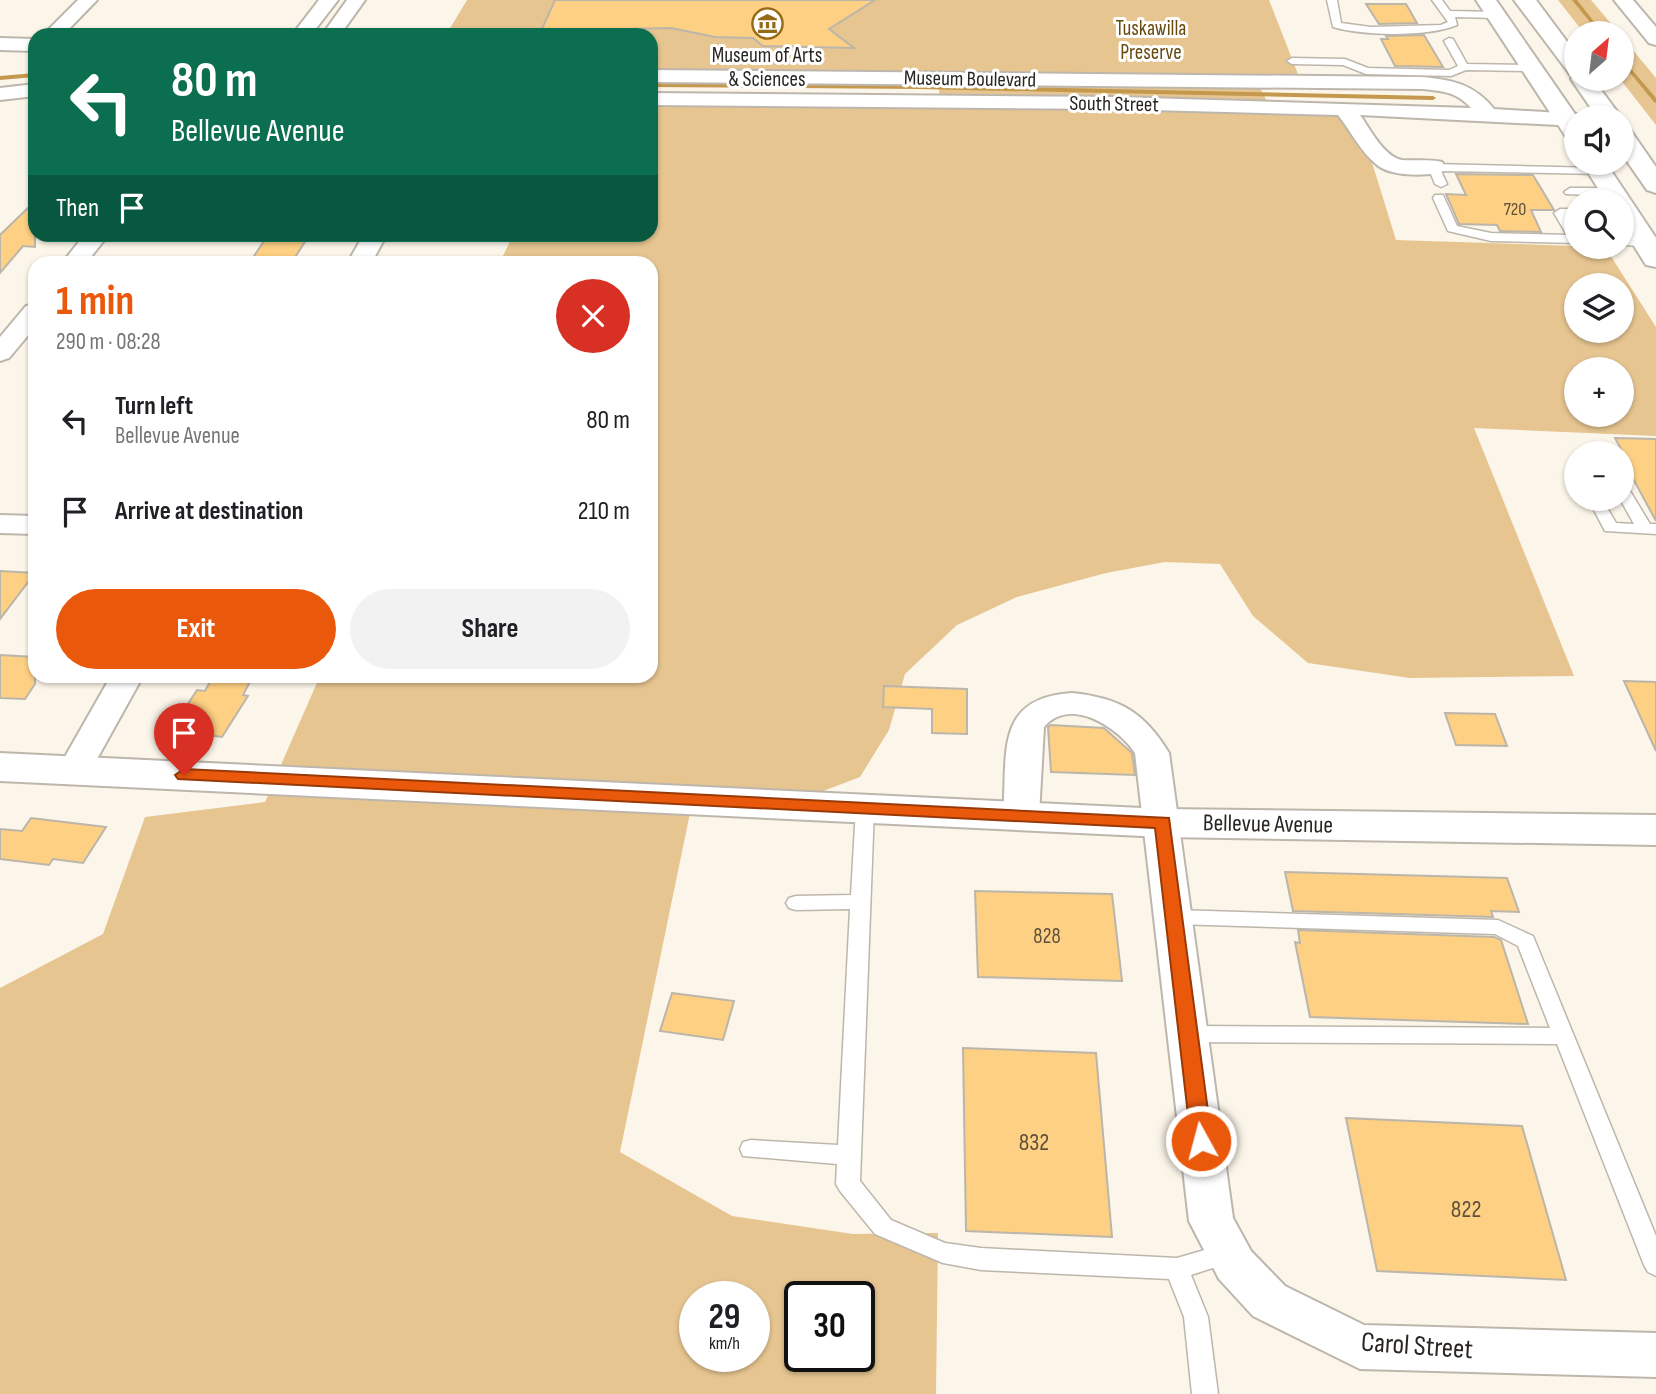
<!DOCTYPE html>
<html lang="en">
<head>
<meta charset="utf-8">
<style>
  :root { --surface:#fff; --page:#f2f2f2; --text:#202124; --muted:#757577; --accent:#ea580c }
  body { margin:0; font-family:"Sofia Sans Condensed",sans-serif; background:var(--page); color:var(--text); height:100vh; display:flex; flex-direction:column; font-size:26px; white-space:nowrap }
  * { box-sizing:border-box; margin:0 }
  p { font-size:23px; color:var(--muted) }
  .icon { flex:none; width:38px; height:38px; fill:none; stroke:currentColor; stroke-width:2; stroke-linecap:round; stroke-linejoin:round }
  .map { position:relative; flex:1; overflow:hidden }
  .sheet { position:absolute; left:28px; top:256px; width:630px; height:427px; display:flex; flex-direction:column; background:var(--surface); border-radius:21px; box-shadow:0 2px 5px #0004 }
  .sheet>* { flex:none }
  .banner { position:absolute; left:28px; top:28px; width:630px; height:214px; border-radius:21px; box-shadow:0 2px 5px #0004; background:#0b6e4f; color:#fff; overflow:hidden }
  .needle { width:46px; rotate:28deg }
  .controls { position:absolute; left:1564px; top:21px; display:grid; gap:14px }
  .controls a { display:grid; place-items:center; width:70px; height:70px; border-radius:50%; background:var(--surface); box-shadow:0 2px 5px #0004; font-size:35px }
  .speed { position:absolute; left:679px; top:1281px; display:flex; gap:14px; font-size:35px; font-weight:700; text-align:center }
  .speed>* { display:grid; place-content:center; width:91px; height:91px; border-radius:50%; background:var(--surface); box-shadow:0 2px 5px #0004; line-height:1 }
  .speed small { font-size:18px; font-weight:400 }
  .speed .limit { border:4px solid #111; border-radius:10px; background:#fff; color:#111 }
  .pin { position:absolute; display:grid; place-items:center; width:60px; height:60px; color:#fff; margin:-72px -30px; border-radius:50% 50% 50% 0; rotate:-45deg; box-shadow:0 0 7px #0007 }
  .pin .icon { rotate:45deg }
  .me { position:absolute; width:77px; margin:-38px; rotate:353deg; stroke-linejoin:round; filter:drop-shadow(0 0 5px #0008) }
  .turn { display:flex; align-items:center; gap:24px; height:147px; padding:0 28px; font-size:32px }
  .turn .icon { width:91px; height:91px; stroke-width:2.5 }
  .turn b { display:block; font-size:49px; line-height:60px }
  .then { display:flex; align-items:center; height:66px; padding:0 28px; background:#0003; gap:14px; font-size:26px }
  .round { display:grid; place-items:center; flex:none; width:74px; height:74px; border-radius:37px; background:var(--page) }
  .headline { display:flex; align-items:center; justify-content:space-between; height:119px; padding:0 28px }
  h1 { font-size:42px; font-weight:700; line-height:52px; color:var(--accent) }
  .primary-button { display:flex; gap:14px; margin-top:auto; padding:14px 28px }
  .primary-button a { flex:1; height:80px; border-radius:42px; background:var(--accent); color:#fff; font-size:28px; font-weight:700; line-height:80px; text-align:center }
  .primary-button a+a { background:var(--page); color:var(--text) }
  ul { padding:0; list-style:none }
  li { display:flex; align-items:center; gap:21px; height:91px; padding:0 28px }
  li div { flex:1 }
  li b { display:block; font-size:26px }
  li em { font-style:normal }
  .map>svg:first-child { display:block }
  .green { fill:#e6c591; fill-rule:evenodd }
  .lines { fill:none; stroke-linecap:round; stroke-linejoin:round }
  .stream { fill:#c4994e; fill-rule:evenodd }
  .building { fill:#fdd084; stroke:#bcb5aa; stroke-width:2 }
  .service-casing { stroke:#bdb6ac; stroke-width:3 }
  .minor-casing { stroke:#bdb6ac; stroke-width:4 }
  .tertiary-casing { stroke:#bdb6ac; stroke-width:4 }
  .primary-casing { stroke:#bdb6ac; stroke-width:4 }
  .service { fill:#fff; fill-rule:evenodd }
  .minor { fill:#fff; fill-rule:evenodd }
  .tertiary { fill:#fff; fill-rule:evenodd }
  .primary { fill:#fff; fill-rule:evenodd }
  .route { fill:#ea580c; stroke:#983908; stroke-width:2 }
  .labels { text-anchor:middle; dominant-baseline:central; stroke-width:6; stroke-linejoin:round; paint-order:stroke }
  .far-number-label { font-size:18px; fill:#5e503a }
  .far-park-label { font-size:21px; fill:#684a0f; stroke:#fff }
  .far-poi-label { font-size:21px; fill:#292622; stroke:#fff }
  .far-street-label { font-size:21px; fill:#292622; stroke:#fff }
  .number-label { font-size:21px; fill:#5e503a }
  .street-label { font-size:24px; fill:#292622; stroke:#fff }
  .near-number-label { font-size:24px; fill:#5e503a }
  .near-street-label { font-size:28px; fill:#292622; stroke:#fff }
</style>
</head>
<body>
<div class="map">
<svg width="1656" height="1394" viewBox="0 0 1656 1394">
  <rect width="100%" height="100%" fill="#fcf5e9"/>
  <g class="green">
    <polygon points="467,0 1269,0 1301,82 651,76 651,35 446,35"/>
    <polygon points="1558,0 1591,0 1619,33 1584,33"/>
    <polygon points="1622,37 1656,78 1656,125 1620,79 1622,79"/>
    <polygon points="938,82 1259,86 1267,101 1354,106 940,98"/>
    <path d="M651,103l512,5 175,6 32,42 26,84 209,7 51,80v109l-182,-8 100,248 -164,2 -102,-15 -55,-47 -33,-52 -55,-2 -59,11 -89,24 -60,28 -52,49 -16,56 -29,47 -42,16 -538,-26 40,-91h331v-414h-151l13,-27 138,-1zM1577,285h45v46h-45zM1577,369h45v46h-45z"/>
    <path d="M270,791l420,22 -70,339 112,64 121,18 85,-1 -2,161h-936v-406l103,-54 42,-117 120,-15zM695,1297h59v59h-59zM800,1297h59v59h-59z"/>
  </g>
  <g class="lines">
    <g class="stream">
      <polygon points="1572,0 1577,0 1603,33 1599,33"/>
      <polygon points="1622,58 1656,98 1656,103 1654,102 1622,63"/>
      <polygon points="35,73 35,77 0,80 0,76"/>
      <polygon points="651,83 918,85 1433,96 1436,98 1433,100 918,89 651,87"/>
    </g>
  </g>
  <g class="building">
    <polygon points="555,0 875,0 829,29 854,48 763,46 753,38 715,37 671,28 541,31"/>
    <polygon points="1366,4 1406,4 1417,23 1379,24"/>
    <polygon points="1424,35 1443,67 1395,66 1381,39 1388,39 1386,36"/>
    <polygon points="1456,174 1533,175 1554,210 1531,210 1541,232 1500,231 1497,225 1459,224 1446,194 1466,195"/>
    <polygon points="35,201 35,247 23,246 0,273 0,235"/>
    <polygon points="280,234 310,234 292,262 250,262 266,238 277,239"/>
    <polygon points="1615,438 1656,439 1656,521 1624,462 1628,462"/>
    <polygon points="0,571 35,573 0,619"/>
    <polygon points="0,655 35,657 35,684 25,699 0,698"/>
    <polygon points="213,676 253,676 243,695 248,696 222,737 184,732 192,720 178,719 197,690 205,691"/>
    <polygon points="1624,681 1656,682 1656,751"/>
    <polygon points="884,686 967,689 967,734 932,733 932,709 883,707"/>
    <polygon points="1445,713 1495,714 1507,746 1456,745"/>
    <polygon points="1051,725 1104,728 1132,753 1135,775 1051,772 1048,727"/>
    <polygon points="31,818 106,827 83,863 53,859 49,865 0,859 0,829 22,831"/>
    <polygon points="1285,872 1507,878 1519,912 1491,911 1493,917 1293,911"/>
    <polygon points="975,891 1112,894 1122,981 978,977"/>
    <polygon points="1298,930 1494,937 1501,940 1528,1024 1310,1017 1295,942 1300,943"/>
    <polygon points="672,993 734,1001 723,1040 660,1031"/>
    <polygon points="963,1048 1096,1053 1112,1237 966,1231"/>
    <polygon points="1346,1118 1522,1126 1566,1280 1377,1271"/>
  </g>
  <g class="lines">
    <defs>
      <g id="service">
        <path d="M1327,0h10l4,23 30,4 70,-2 7,-3 -16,-22h10l8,11 47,1 5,3 -5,3 -42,-1 2,8c-29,12 -94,11 -124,2z"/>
        <polygon points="1449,38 1453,39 1467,64 1533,65 1538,68 1533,71 1466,70 1451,76 1366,74 1343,65 1292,64 1287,61 1292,58 1345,59 1368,68 1449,70 1458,66 1444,41"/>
        <polygon points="1434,164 1600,168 1606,171 1600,174 1441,171 1447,184 1441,187 1435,184 1428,167"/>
        <polygon points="1570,188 1613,188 1619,192 1613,196 1566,194 1564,192"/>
        <polygon points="1435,195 1443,195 1457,226 1491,233 1567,235 1554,213 1560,209 1577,209 1577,217 1568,217 1577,231 1577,243 1491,241 1448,231 1433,198"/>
        <polygon points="1622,237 1645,238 1651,242 1645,246 1622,245"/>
        <polygon points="1622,485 1627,486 1650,524 1656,524 1656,534 1605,531 1588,499 1602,499 1616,523 1634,524 1620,499 1622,499"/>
        <polygon points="865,802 872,803 874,808 860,1181 891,1220 945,1243 981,1248 1177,1258 1229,1243 1237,1246 1241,1253 1237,1260 1191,1275 1208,1317 1218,1394 1192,1394 1184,1317 1169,1279 981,1270 943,1263 875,1234 840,1191 836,1184 837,1164 743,1156 740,1149 743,1142 751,1140 838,1145 850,909 796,910 789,908 786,903 789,898 796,896 851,895 856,808 858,803"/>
        <polygon points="1175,910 1498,920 1533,936 1656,1236 1656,1276 1648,1272 1644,1265 1557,1044 1188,1042 1180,1040 1177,1034 1180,1028 1188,1026 1550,1028 1518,946 1495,934 1175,924 1168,922 1165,917 1168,912"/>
      </g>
      <g id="minor">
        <polygon points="78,0 97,0 63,35 43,35"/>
        <polygon points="319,0 338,0 311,35 292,35"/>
        <polygon points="347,0 365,0 340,35 322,35"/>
        <polygon points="1614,0 1633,0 1656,27 1656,45 1649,43"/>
        <polygon points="0,38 35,39 35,51 0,50"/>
        <path d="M651,70l771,7c31,3 52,7 72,32l83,5 8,3h-8v9l-217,-11c10,14 24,42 42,45 13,1 27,-1 40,2l3,5 -3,5c-17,4 -52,5 -66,-8 -15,-12 -26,-34 -38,-49l-224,-6 -463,-4v-12l463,4 357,11c-14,-16 -28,-17 -49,-19l-771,-7z"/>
        <polygon points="35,84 35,96 0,100 0,88"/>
        <polygon points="85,234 109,234 87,262 63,262"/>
        <polygon points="364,234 387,234 372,262 348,262"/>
        <polygon points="35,304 35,327 9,358 0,361 0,337 26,306"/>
        <polygon points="0,515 35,516 35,534 0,533"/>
        <polygon points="111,676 143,676 87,777 75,781 63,777 58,769"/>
        <path d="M1072,693c48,5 72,19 97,60l64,465 18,33 34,35 79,39 292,8v44l-296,-8 -107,-53 -34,-37 -30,-58 -54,-468c-17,-26 -65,-57 -91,-26l-5,88 -5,9 -13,3 -13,-3 -5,-9c5,-60 -10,-117 69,-122z"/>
      </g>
      <polygon id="tertiary" points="0,753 1163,809 1656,815 1656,845 1163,837 0,781"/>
      <g id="primary">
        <polygon points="1476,0 1496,0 1577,117 1577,142 1568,140"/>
        <polygon points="1514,0 1536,0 1577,55 1577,79 1593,79 1621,117 1597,117 1571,79 1572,77"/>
        <polygon points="1622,129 1631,131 1656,167 1656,193 1647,190 1622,154"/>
        <polygon points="1582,163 1606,163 1656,238 1656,267 1646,265 1622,227 1622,201 1606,201"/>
      </g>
    </defs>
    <use href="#service" class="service-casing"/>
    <use href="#minor" class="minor-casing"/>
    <use href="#tertiary" class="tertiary-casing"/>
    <use href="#primary" class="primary-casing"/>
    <use href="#service" class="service"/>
    <use href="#minor" class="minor"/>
    <use href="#tertiary" class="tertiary"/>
    <use href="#primary" class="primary"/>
  </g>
  <polygon class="route" points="184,769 1169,818 1212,1141 1209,1147 1201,1149 1194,1147 1191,1141 1155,828 178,779 175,775"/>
  <defs>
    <symbol id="museum-ring" viewBox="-11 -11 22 22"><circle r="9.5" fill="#fff" stroke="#946a14" stroke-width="1.5"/><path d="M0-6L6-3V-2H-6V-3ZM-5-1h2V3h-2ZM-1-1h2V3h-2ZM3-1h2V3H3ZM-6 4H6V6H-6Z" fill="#946a14"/></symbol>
  </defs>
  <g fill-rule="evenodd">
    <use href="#museum-ring" x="750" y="6" width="35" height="35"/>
  </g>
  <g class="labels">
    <g class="far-number-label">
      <text x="1515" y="209">720</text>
    </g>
    <g class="far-park-label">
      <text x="1151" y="28">Tuskawilla<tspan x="1151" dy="24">Preserve</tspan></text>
    </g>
    <g class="far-poi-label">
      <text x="767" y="55">Museum of Arts<tspan x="767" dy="24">&amp; Sciences</tspan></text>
    </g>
    <g class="far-street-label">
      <text transform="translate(970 79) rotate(1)">Museum Boulevard</text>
      <text transform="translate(1114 104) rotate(1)">South Street</text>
    </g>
    <g class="number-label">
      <text x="1047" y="936">828</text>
    </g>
    <g class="street-label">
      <text transform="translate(1268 824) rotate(1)">Bellevue Avenue</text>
    </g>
    <g class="near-number-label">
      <text x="1034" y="1142">832</text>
      <text x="1466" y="1209">822</text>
    </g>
    <g class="near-street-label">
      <text transform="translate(1417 1346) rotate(4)">Carol Street</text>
    </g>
  </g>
</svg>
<div class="controls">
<a><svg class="needle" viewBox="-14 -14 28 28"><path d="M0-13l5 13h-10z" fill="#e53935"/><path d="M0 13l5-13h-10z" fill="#757577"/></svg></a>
<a><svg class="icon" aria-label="sound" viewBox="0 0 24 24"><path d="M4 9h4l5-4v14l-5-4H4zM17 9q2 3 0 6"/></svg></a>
<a><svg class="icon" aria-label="search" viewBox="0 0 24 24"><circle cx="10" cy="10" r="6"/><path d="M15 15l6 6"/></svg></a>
<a><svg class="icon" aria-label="layers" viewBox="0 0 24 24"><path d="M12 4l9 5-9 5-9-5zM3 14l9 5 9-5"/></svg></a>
<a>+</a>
<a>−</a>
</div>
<div class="speed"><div>29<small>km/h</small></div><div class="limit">30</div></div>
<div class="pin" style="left:184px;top:775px;background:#d93025"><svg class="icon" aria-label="arrive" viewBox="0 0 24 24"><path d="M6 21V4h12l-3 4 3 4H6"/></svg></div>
<svg class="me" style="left:1201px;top:1141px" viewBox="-20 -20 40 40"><circle r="17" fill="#ea580c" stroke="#fff" stroke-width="3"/><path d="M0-11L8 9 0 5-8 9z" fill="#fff"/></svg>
<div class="banner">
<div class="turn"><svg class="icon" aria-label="left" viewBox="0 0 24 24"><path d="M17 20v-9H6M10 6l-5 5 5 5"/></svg><div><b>80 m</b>Bellevue Avenue</div></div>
<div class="then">Then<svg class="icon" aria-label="arrive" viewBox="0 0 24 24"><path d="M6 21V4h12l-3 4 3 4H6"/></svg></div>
</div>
<section class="sheet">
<div class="headline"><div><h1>1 min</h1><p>290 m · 08:28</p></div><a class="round" style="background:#d93025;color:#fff"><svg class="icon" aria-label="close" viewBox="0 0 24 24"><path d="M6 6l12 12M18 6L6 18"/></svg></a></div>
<ul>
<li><svg class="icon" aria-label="left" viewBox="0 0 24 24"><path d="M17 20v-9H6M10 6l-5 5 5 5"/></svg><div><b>Turn left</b><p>Bellevue Avenue</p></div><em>80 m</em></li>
<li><svg class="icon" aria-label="arrive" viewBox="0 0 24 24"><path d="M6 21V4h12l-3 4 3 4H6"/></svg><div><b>Arrive at destination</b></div><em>210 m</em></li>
</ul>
<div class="primary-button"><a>Exit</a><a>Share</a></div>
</section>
</div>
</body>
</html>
